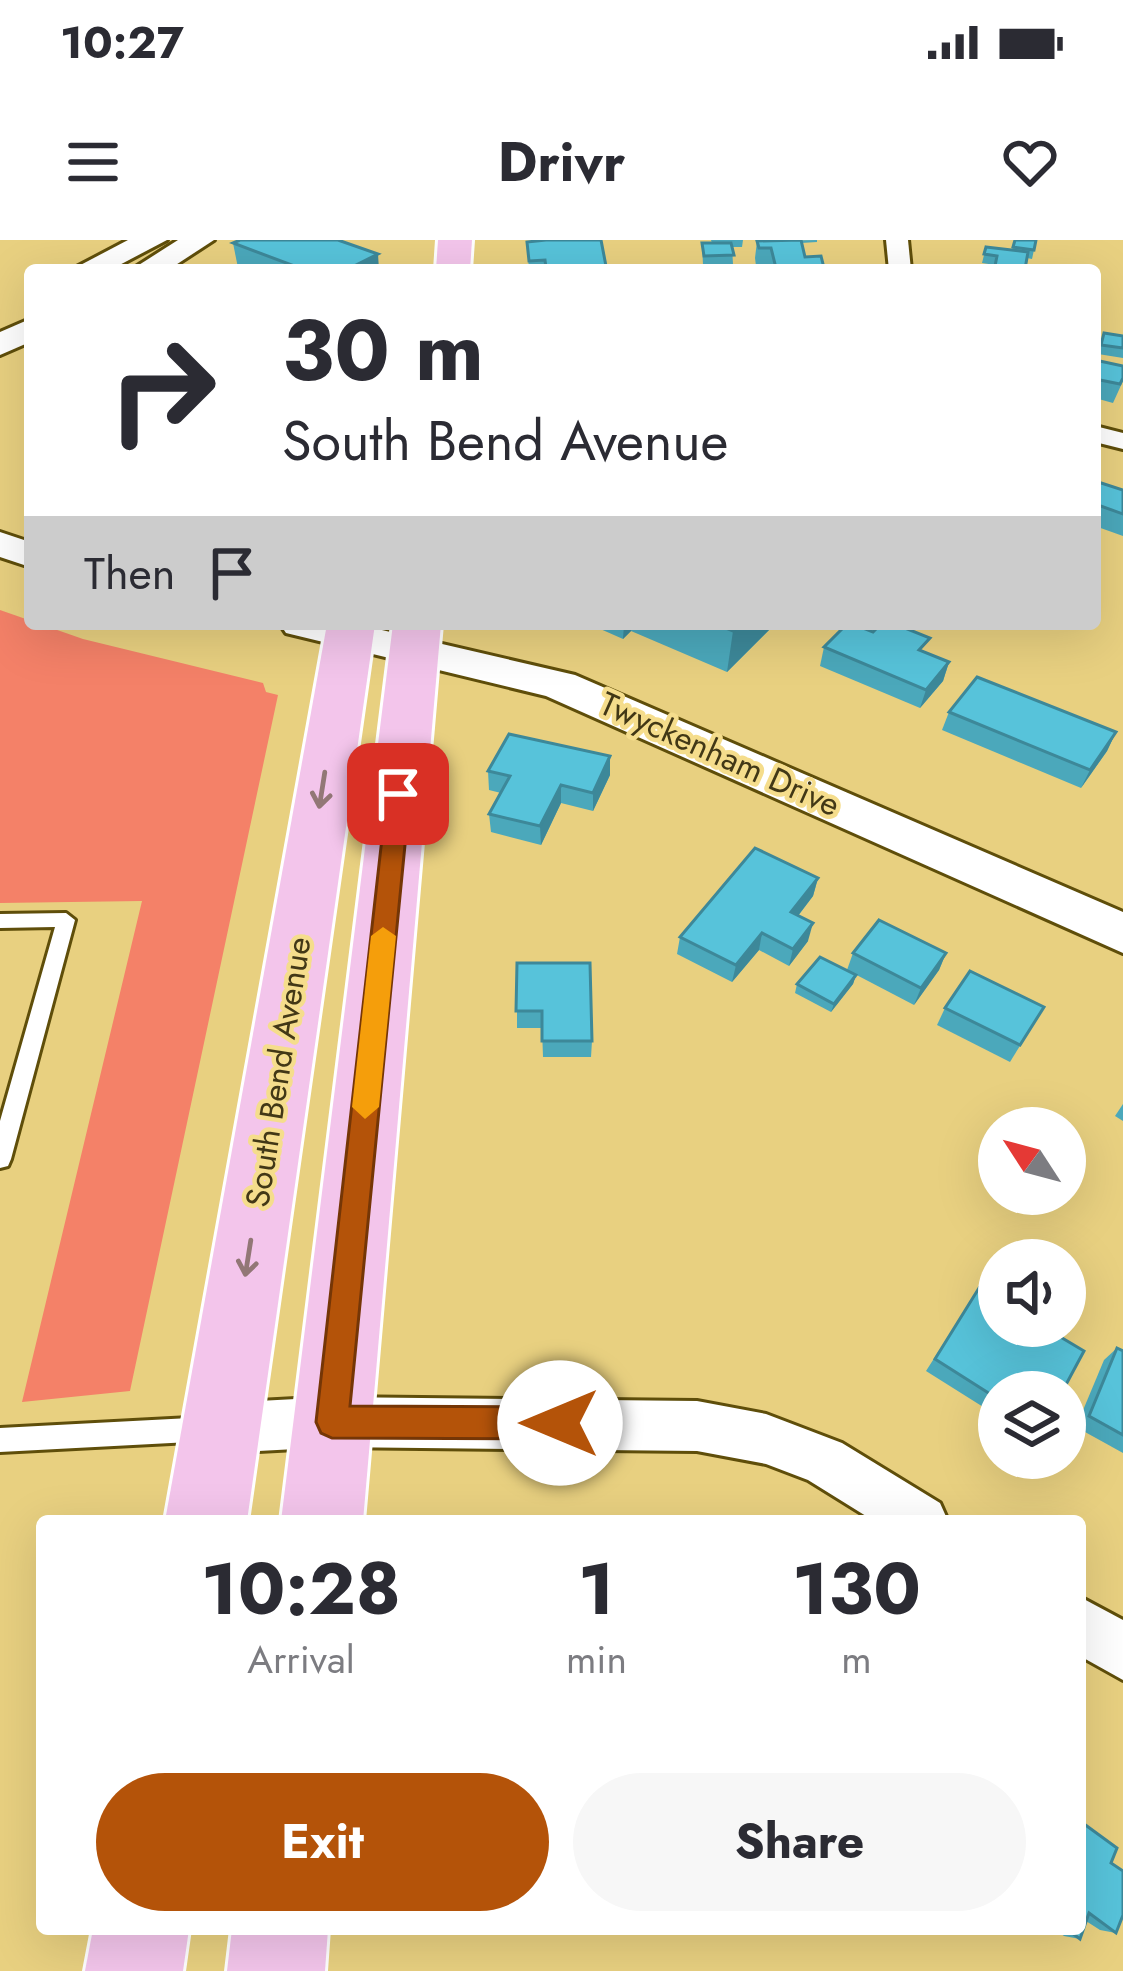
<!DOCTYPE html>
<html lang="en">
<head>
<meta charset="utf-8">
<style>
  :root { --surface:#fff; --page:#f7f7f7; --text:#2b2b33; --muted:#7c7c81; --accent:#b45309 }
  body { margin:0; font-family:Jost,sans-serif; background:var(--page); color:var(--text); height:100vh; display:flex; flex-direction:column; font-size:45px; white-space:nowrap }
  * { box-sizing:border-box; margin:0 }
  p { font-size:39px; color:var(--muted) }
  .icon { flex:none; width:66px; height:66px; fill:none; stroke:currentColor; stroke-width:2; stroke-linecap:round; stroke-linejoin:round }
  .map { position:relative; flex:1; overflow:hidden }
  .side { position:absolute; left:36px; top:1275px; width:1050px; height:420px; display:flex; flex-direction:column; background:var(--surface); border-radius:12px; box-shadow:0 12px 48px #0002 }
  .side>* { flex:none }
  .banner { position:absolute; left:24px; top:24px; width:1077px; height:366px; border-radius:12px; box-shadow:0 12px 48px #0002; background:#fff; color:var(--text); overflow:hidden }
  .needle { width:78px; rotate:306deg }
  .fabs { position:absolute; left:978px; top:867px; display:grid; gap:24px }
  .fabs a { display:grid; place-items:center; width:108px; height:108px; border-radius:50%; background:var(--surface); box-shadow:0 12px 48px #0002; font-size:60px }
  .pin { position:absolute; display:grid; place-items:center; width:102px; height:102px; color:#fff; margin:-51px; border-radius:24px; box-shadow:0 6px 18px #0006 }
  .me { position:absolute; width:132px; margin:-66px; rotate:270deg; stroke-linejoin:round; filter:drop-shadow(0 0 9px #0008) }
  .turn { display:flex; align-items:center; gap:42px; height:252px; padding:0 60px; font-size:54px }
  .turn .icon { width:156px; height:156px; stroke-width:2.5 }
  .turn b { display:block; font-size:84px; line-height:102px }
  .then { display:flex; align-items:center; height:114px; padding:0 60px; background:#0003; gap:24px; font-size:45px }
  .eta { display:flex; justify-content:space-evenly; align-items:center; height:204px; text-align:center }
  .eta b { font-size:72px; font-weight:700; line-height:84px }
  .cta { display:flex; gap:24px; margin-top:auto; padding:24px 60px }
  .cta a { flex:1; height:138px; border-radius:72px; background:var(--accent); color:#fff; font-size:48px; font-weight:700; line-height:138px; text-align:center }
  .cta a+a { background:var(--page); color:var(--text) }
  .status { display:flex; justify-content:space-between; align-items:center; height:84px; padding:0 60px; background:var(--surface); direction:ltr }
  .status svg { height:33px; fill:currentColor }
  header { display:flex; justify-content:space-between; align-items:center; height:156px; padding:0 60px; background:var(--surface); font-size:54px; font-weight:700 }
  .map>svg:first-child { display:block }
  .green { fill:#f48168 }
  .lines { fill:none; stroke-linecap:round; stroke-linejoin:round }
  .lane-casing { stroke:#5f4e0a; stroke-width:6 }
  .street-casing { stroke:#5f4e0a; stroke-width:6 }
  .secondary-casing { stroke:#5f4e0a; stroke-width:6 }
  .primary-casing { stroke:#fff; stroke-width:6 }
  .lane { fill:#fff; fill-rule:evenodd }
  .street { fill:#fff; fill-rule:evenodd }
  .secondary { fill:#fff; fill-rule:evenodd }
  .primary { fill:#f3c5eb; fill-rule:evenodd }
  .wall { fill:#4ba8bb }
  .shaded-wall { fill:#3d8899 }
  .building { fill:#57c3da; stroke:#3d8899; stroke-width:3 }
  .oneway { stroke:#927776 }
  .route { fill:#b45309; stroke:#753606; stroke-width:3 }
  .slow { fill:#f59e0b }
  .labels { text-anchor:middle; dominant-baseline:central; stroke-width:9; stroke-linejoin:round; paint-order:stroke }
  .street-label { font-size:33px; fill:#423816; stroke:#f5dd8c }
</style>
</head>
<body>
<div class="status"><b>10:27</b><svg viewBox="0 0 49 12"><path d="M0 12V9h3v3zM5 12V6h3v6zM10 12V3h3v9zM15 12V0h3v12zM26 1h20v11H26zM47 4h2v5h-2z"/></svg></div>
<header><svg class="icon" aria-label="menu" viewBox="0 0 24 24"><path d="M4 6h16M4 12h16M4 18h16"/></svg>Drivr<svg class="icon" aria-label="heart" viewBox="0 0 24 24"><path d="M12 20l-8-8c-3-5 5-10 8-4 3-6 11-1 8 4z"/></svg></header>
<div class="map">
<svg width="1123" height="1731" viewBox="0 0 1123 1731">
  <rect width="100%" height="100%" fill="#e8d080"/>
  <polygon class="green" points="0,370 83,399 263,443 266,452 278,455 130,1151 22,1162 142,661 0,663"/>
  <g class="lines">
    <defs>
      <g id="lane">
        <polygon points="66,673 75,680 11,919 8,926 0,928 0,881 55,687 0,688 0,674"/>
        <polygon points="209,1177 218,1180 221,1189 218,1198 209,1201 0,1212 0,1188"/>
      </g>
      <g id="street">
        <polygon points="886,0 908,0 911,30 889,30"/>
        <polygon points="1095,186 1123,193 1123,209 1095,202"/>
        <polygon points="333,1157 697,1161 766,1174 842,1203 940,1263 948,1281 874,1281 808,1240 766,1224 697,1211 333,1207 221,1213 203,1205 196,1188 203,1171 221,1163"/>
        <polygon points="1080,1357 1123,1380 1123,1440 1080,1416"/>
      </g>
      <g id="secondary">
        <polygon points="128,0 167,0 110,30 71,30"/>
        <polygon points="178,0 214,0 168,30 131,30"/>
        <polygon points="30,79 30,102 0,115 0,92"/>
        <polygon points="0,292 30,302 30,327 0,317"/>
        <polygon points="280,384 356,384 575,435 1123,672 1123,713 546,456 286,393"/>
      </g>
      <g id="primary">
        <polygon points="438,0 472,0 470,30 436,30"/>
        <polygon points="327,384 375,384 247,1281 165,1281"/>
        <polygon points="393,384 441,384 363,1281 281,1281"/>
        <polygon points="93,1689 189,1689 183,1731 85,1731"/>
        <polygon points="232,1689 328,1689 325,1731 227,1731"/>
      </g>
    </defs>
    <use href="#lane" class="lane-casing"/>
    <use href="#street" class="street-casing"/>
    <use href="#secondary" class="secondary-casing"/>
    <use href="#primary" class="primary-casing"/>
    <use href="#lane" class="lane"/>
    <use href="#street" class="street"/>
    <use href="#secondary" class="secondary"/>
    <use href="#primary" class="primary"/>
  </g>
  <g class="wall">
    <polygon points="711,0 743,0 742,7 732,7 733,24 703,25 702,3 712,3"/>
    <polygon points="817,0 817,2 801,3 805,17 824,28 824,30 769,30 768,25 756,26 755,18 757,1"/>
    <polygon points="1015,0 1034,10 1032,19 1027,18 1025,30 994,30 995,25 982,23 986,7 1012,10"/>
    <polygon points="527,2 606,26 605,30 529,30"/>
    <polygon points="233,3 379,30 243,30 238,28"/>
    <polygon points="1104,93 1123,96 1123,118 1098,114"/>
    <polygon points="1095,120 1123,141 1113,163 1095,158"/>
    <polygon points="1095,241 1123,250 1123,296 1095,286"/>
    <polygon points="589,384 772,384 771,388 727,432 631,391 623,399"/>
    <polygon points="824,407 926,413 949,422 943,441 920,468 820,426"/>
    <polygon points="949,472 1116,492 1107,511 1081,548 942,490"/>
    <polygon points="610,516 610,535 593,571 561,563 541,605 491,592 489,574 501,553 489,550 488,531"/>
    <polygon points="818,638 813,656 798,676 808,701 789,726 759,710 732,742 677,714 680,697"/>
    <polygon points="853,713 946,713 939,730 914,765 847,730"/>
    <polygon points="517,723 592,801 591,817 543,817 542,788 517,788"/>
    <polygon points="856,735 853,744 831,772 795,753 797,744"/>
    <polygon points="1044,767 1010,822 937,785 945,768"/>
    <polygon points="1123,864 1123,881 1115,876"/>
    <polygon points="979,1048 1062,1152 999,1152 998,1159 988,1170 926,1131"/>
    <polygon points="1117,1108 1123,1111 1123,1213 1076,1187 1104,1120"/>
    <polygon points="1111,1623 1116,1693 1100,1690 1086,1681 1080,1699 1064,1696 1055,1689 1080,1689"/>
  </g>
  <g class="shaded-wall">
    <polygon points="378,14 379,30 346,30"/>
    <polygon points="624,384 632,384 631,391 623,399"/>
    <polygon points="740,384 772,384 771,388 727,432 733,391"/>
    <polygon points="949,422 943,441 920,468 926,450"/>
    <polygon points="1116,492 1107,511 1081,548 1090,530"/>
    <polygon points="610,516 610,535 593,571 593,553"/>
    <polygon points="561,545 561,563 541,605 540,586"/>
    <polygon points="818,638 813,656 787,690 791,672"/>
    <polygon points="813,683 808,701 789,726 793,709"/>
    <polygon points="762,693 759,710 732,742 736,725"/>
    <polygon points="946,713 939,730 914,765 921,748"/>
    <polygon points="856,735 853,744 831,772 834,764"/>
  </g>
  <g class="building">
    <polygon points="240,0 338,0 378,14 346,30 305,30 233,3"/>
    <polygon points="546,0 601,0 606,26 546,28 545,20 529,21 527,2"/>
    <polygon points="801,0 805,17 821,16 824,28 776,28 771,8 759,8 757,1"/>
    <polygon points="1015,0 1036,0 1034,10 1013,7"/>
    <polygon points="702,3 731,3 734,15 704,16"/>
    <polygon points="986,7 1028,12 1025,29 995,26 997,16 984,14"/>
    <polygon points="1104,93 1123,96 1123,108 1101,105"/>
    <polygon points="1095,120 1123,126 1123,138 1120,144 1095,139"/>
    <polygon points="1095,241 1123,250 1123,274 1095,264"/>
    <polygon points="716,384 740,384 733,391"/>
    <polygon points="847,384 853,384 873,392 881,384 895,384 930,398 919,410 949,422 926,450 824,407"/>
    <polygon points="977,437 1116,492 1090,530 949,472"/>
    <polygon points="509,494 610,516 593,553 561,545 540,586 489,574 510,536 488,531"/>
    <polygon points="755,608 818,638 791,672 813,683 793,709 762,693 736,725 680,697"/>
    <polygon points="879,680 946,713 921,748 853,713"/>
    <polygon points="820,717 856,735 834,764 797,744"/>
    <polygon points="517,723 590,723 592,801 542,801 542,771 516,771"/>
    <polygon points="970,731 1044,767 1020,805 945,768"/>
    <polygon points="979,1048 999,1060 999,1086 1042,1086 1084,1111 1062,1152 1019,1152 1006,1144 1002,1152 999,1152 998,1159 935,1119"/>
    <polygon points="1117,1108 1123,1111 1123,1195 1089,1176"/>
    <polygon points="1080,1581 1117,1608 1111,1623 1123,1631 1123,1675 1116,1693 1089,1673 1080,1699 1067,1689 1080,1689"/>
  </g>
  <defs><path id="oneway-shaft" d="M-6 0H5M1.5-3L5.5 0L1.5 3" fill="none" stroke-width="1.6" stroke-linecap="round" stroke-linejoin="round" transform="scale(3)"/></defs>
  <g class="oneway">
    <use href="#oneway-shaft" transform="translate(322 550) rotate(99)"/>
    <use href="#oneway-shaft" transform="translate(248 1018) rotate(99)"/>
  </g>
  <polygon class="route" points="398,546 410,554 350,1166 560,1167 571,1171 576,1183 571,1194 560,1199 332,1198 321,1193 316,1182 387,554"/>
  <polygon class="slow" points="383,687 396,696 379,867 365,879 352,867 371,696"/>
  <g class="labels">
    <g class="street-label">
      <text transform="translate(720 514) rotate(24)">Twyckenham Drive</text>
      <text transform="translate(278 832) rotate(-81)">South Bend Avenue</text>
    </g>
  </g>
</svg>
<div class="fabs">
<a><svg class="needle" viewBox="-14 -14 28 28"><path d="M0-13l5 13h-10z" fill="#e53935"/><path d="M0 13l5-13h-10z" fill="#7c7c81"/></svg></a>
<a><svg class="icon" aria-label="sound" viewBox="0 0 24 24"><path d="M4 9h4l5-4v14l-5-4H4zM17 9q2 3 0 6"/></svg></a>
<a><svg class="icon" aria-label="layers" viewBox="0 0 24 24"><path d="M12 4l9 5-9 5-9-5zM3 14l9 5 9-5"/></svg></a>
</div>
<div class="pin" style="left:398px;top:554px;background:#d93025"><svg class="icon" aria-label="arrive" viewBox="0 0 24 24"><path d="M6 21V4h12l-3 4 3 4H6"/></svg></div>
<svg class="me" style="left:560px;top:1183px" viewBox="-20 -20 40 40"><circle r="19" fill="#fff"/><path d="M0-13L10 11 0 6-10 11z" fill="#b45309"/></svg>
<div class="banner">
<div class="turn"><svg class="icon" aria-label="right" viewBox="0 0 24 24"><path d="M7 20v-9h11M14 6l5 5-5 5"/></svg><div><b>30 m</b>South Bend Avenue</div></div>
<div class="then">Then<svg class="icon" aria-label="arrive" viewBox="0 0 24 24"><path d="M6 21V4h12l-3 4 3 4H6"/></svg></div>
</div>
<section class="side">
<div class="eta">
<div><b>10:28</b><p>Arrival</p></div>
<div><b>1</b><p>min</p></div>
<div><b>130</b><p>m</p></div>
</div>
<div class="cta"><a>Exit</a><a>Share</a></div>
</section>
</div>
</body>
</html>
